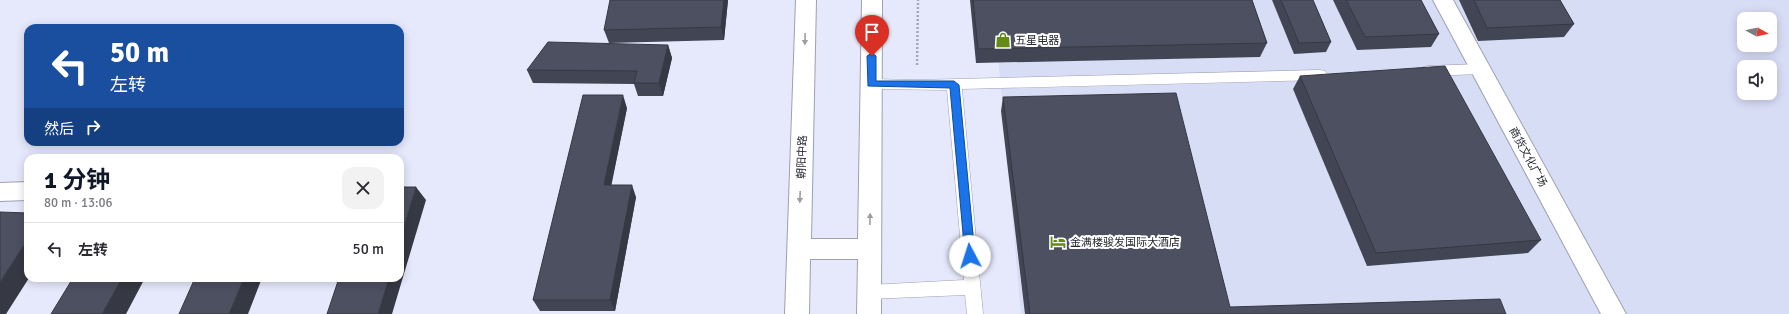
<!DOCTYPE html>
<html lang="zh">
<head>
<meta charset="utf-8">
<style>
  :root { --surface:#fff; --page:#f2f2f3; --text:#2b2b33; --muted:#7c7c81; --line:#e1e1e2; --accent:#111827 }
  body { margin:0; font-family:Signika,"Noto Sans SC",sans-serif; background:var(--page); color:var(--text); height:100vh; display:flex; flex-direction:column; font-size:15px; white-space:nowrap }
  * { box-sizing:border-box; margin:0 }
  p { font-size:13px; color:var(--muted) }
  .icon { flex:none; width:22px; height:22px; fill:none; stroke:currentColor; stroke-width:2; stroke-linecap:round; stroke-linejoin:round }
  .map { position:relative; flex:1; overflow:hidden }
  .details { position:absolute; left:24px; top:154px; width:380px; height:128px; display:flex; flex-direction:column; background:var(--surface); border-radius:12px; box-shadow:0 2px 10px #0003 }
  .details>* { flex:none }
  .top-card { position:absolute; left:24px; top:24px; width:380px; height:122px; border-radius:12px; box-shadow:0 2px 10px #0003; background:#1a4fa0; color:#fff; overflow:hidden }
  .needle { width:26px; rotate:98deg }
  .fabs { position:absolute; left:1737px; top:12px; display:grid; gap:8px }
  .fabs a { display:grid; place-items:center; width:40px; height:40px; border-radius:8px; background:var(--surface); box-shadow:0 2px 10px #0003; font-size:20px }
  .pin { position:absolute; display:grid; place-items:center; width:34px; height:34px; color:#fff; margin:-41px -17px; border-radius:50% 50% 50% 0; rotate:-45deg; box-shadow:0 0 4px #0007 }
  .pin .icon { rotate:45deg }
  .me { position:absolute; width:44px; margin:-22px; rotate:355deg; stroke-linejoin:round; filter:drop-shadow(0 0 3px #0008) }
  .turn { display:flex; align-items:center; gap:14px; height:84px; padding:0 20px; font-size:18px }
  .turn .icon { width:52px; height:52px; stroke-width:2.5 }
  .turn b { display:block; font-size:28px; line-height:34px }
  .then { display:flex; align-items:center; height:38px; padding:0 20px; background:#0003; gap:8px; font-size:15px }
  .round { display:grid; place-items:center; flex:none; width:42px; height:42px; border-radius:12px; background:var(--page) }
  .head { display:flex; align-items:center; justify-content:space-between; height:68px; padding:0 20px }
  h1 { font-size:24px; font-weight:700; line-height:30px; color:var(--accent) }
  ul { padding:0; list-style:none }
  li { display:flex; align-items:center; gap:12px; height:52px; padding:0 20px; border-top:1px solid var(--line) }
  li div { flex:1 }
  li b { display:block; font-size:15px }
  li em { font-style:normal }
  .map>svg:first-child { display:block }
  .built { fill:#d8ddf6; fill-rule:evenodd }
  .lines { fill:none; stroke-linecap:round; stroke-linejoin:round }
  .lane-casing { stroke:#9da0b2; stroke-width:1 }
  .street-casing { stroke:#9da0b2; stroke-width:2 }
  .secondary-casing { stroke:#9da0b2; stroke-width:2 }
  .path { stroke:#a5a7b6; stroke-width:2.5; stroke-dasharray:2 2; stroke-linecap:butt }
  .lane { fill:#fff; fill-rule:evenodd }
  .street { fill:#fff; fill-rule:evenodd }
  .secondary { fill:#fff; fill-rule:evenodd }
  .wall { fill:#424553 }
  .shaded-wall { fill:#363843 }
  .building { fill:#4d5060; stroke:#363843 }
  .oneway { fill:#9d9ea1 }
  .route { fill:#1a73e8; stroke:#114b97 }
  .labels { text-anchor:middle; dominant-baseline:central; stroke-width:4; stroke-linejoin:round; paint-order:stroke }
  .poi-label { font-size:11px; fill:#26282f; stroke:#fff; text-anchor:start }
  .street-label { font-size:11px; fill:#26282f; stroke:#fff }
</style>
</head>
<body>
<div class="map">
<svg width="1789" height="314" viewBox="0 0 1789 314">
  <rect width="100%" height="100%" fill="#e6e9fc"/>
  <path class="built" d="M993,0h796v314h-768zM1744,19h26v26h-26zM1744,67h26v26h-26z"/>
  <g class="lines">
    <defs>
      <g id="lane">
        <polygon points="1480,64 1485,65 1487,69 1485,73 1480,74 1428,76 1423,75 1421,71 1423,67 1428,66"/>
        <polygon points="1320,70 1325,71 1327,75 1325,79 1320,80 962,89 983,314 967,314 965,295 869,299 863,297 861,292 863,287 869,285 964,280 947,90 871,89 866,88 864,84 866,80 871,79 916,80"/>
      </g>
      <g id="street">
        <polygon points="1433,0 1453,0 1626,314 1601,314"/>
        <polygon points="28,182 28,200 0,201 0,183"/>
      </g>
      <polygon id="secondary" points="796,0 816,0 811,239 858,239 862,0 882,0 881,314 857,314 858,259 810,259 809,314 785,314"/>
    </defs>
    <use href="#lane" class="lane-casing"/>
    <use href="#street" class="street-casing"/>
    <use href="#secondary" class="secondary-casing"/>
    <polyline class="path" points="917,65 918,0"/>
    <use href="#lane" class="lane"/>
    <use href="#street" class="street"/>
    <use href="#secondary" class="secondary"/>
  </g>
  <g class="wall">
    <polygon points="728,0 724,40 609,43 604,30"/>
    <polygon points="970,0 1252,0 1267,43 1260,57 976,63"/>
    <polygon points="1272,0 1313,0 1331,42 1326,52 1294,54"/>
    <polygon points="1333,0 1421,0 1439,34 1431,47 1357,50"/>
    <polygon points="1459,0 1560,0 1574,24 1564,37 1478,41"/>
    <polygon points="668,45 672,58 663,96 638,96 634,84 533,83 527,70"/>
    <polygon points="1300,76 1541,240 1528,253 1367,266 1293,89"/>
    <polygon points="1003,97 1230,307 1506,314 1025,314 1001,111"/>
    <polygon points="627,108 611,185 636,197 615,311 540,311 533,300"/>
  </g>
  <g class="shaded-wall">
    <polygon points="724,0 728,0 724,40 721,27"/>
    <polygon points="668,45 672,58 663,96 659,83"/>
    <polygon points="623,95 627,108 609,197 604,185"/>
    <polygon points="632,185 636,197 615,311 610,300"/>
    <polygon points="416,187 426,200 392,314 378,314 389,278 400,278 400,240"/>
    <polygon points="28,239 28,278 29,278 6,314 0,314 0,282"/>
    <polygon points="122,278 145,278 126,314 102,314"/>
    <polygon points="244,278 262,278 248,314 229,314"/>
  </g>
  <g class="building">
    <polygon points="610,0 724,0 721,27 604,30"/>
    <polygon points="973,0 1252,0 1267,43 978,49"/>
    <polygon points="1281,0 1313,0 1331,42 1299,43"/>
    <polygon points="1346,0 1421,0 1439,34 1365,37"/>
    <polygon points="1474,0 1560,0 1574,24 1487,28"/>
    <polygon points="548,42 668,45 659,83 634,83 637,71 527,70"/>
    <polygon points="1445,66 1541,240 1376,253 1300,76"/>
    <polygon points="1176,93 1230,307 1500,299 1506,314 1030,314 1003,97"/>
    <polygon points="583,95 623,95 604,185 632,185 610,300 533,300"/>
    <polygon points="400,187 416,187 400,240"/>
    <polygon points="0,212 28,213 28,239 0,282"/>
    <polygon points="73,278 122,278 102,314 51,314"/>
    <polygon points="195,278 244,278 229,314 179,314"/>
    <polygon points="339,278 389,278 378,314 327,314"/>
  </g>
  <defs><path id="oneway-solid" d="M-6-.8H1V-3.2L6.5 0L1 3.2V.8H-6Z"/></defs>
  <g class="oneway">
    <use href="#oneway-solid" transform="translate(805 39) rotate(91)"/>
    <use href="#oneway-solid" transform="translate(800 197) rotate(92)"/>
    <use href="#oneway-solid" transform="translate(870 219) rotate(-89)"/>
  </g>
  <polygon class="route" points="872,53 876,56 876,81 954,81 959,85 975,256 974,259 970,260 965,256 950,88 868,86 867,56"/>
  <defs>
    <symbol id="shop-bare" viewBox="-9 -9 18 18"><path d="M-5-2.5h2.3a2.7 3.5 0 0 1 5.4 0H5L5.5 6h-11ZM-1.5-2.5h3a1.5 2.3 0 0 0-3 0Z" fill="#648b17" stroke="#fff" stroke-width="2.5" paint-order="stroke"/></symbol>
    <symbol id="hotel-bare" viewBox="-9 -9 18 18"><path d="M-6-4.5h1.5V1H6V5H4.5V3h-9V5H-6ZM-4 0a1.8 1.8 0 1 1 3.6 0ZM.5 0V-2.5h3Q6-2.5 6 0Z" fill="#648b17" stroke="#fff" stroke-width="2.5" paint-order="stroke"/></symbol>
  </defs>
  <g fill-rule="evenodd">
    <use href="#shop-bare" x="992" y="29" width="22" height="22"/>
    <use href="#hotel-bare" x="1047" y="231" width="22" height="22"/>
  </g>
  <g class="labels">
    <g class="poi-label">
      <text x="1015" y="40">五星电器</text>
      <text x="1070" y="242">金满楼骏发国际大酒店</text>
    </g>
    <g class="street-label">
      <text transform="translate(802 157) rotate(-88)">朝阳中路</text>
      <text transform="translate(1528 157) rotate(61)">商货文化广场</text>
    </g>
  </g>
</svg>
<div class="fabs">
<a><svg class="needle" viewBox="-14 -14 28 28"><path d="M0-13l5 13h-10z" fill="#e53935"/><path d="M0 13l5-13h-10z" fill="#7c7c81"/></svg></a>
<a><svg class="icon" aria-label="sound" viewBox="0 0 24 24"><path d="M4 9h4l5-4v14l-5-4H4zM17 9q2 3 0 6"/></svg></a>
</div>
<div class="pin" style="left:872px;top:56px;background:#d93025"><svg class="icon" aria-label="arrive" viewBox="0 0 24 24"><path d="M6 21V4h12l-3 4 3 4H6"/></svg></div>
<svg class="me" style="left:970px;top:256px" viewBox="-20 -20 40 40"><circle r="19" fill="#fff"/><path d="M0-13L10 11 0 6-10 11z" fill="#1a73e8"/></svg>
<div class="top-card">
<div class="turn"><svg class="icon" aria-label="left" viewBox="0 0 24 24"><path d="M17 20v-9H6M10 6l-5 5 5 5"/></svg><div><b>50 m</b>左转</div></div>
<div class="then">然后<svg class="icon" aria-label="right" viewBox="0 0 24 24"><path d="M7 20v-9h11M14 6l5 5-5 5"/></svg></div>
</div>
<section class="details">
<div class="head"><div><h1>1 分钟</h1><p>80 m · 13:06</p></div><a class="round"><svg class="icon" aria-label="close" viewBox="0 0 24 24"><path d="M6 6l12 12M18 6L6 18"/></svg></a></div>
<ul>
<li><svg class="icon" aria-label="left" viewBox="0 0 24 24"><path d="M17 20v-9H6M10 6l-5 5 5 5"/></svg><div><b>左转</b></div><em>50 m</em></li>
</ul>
</section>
</div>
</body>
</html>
